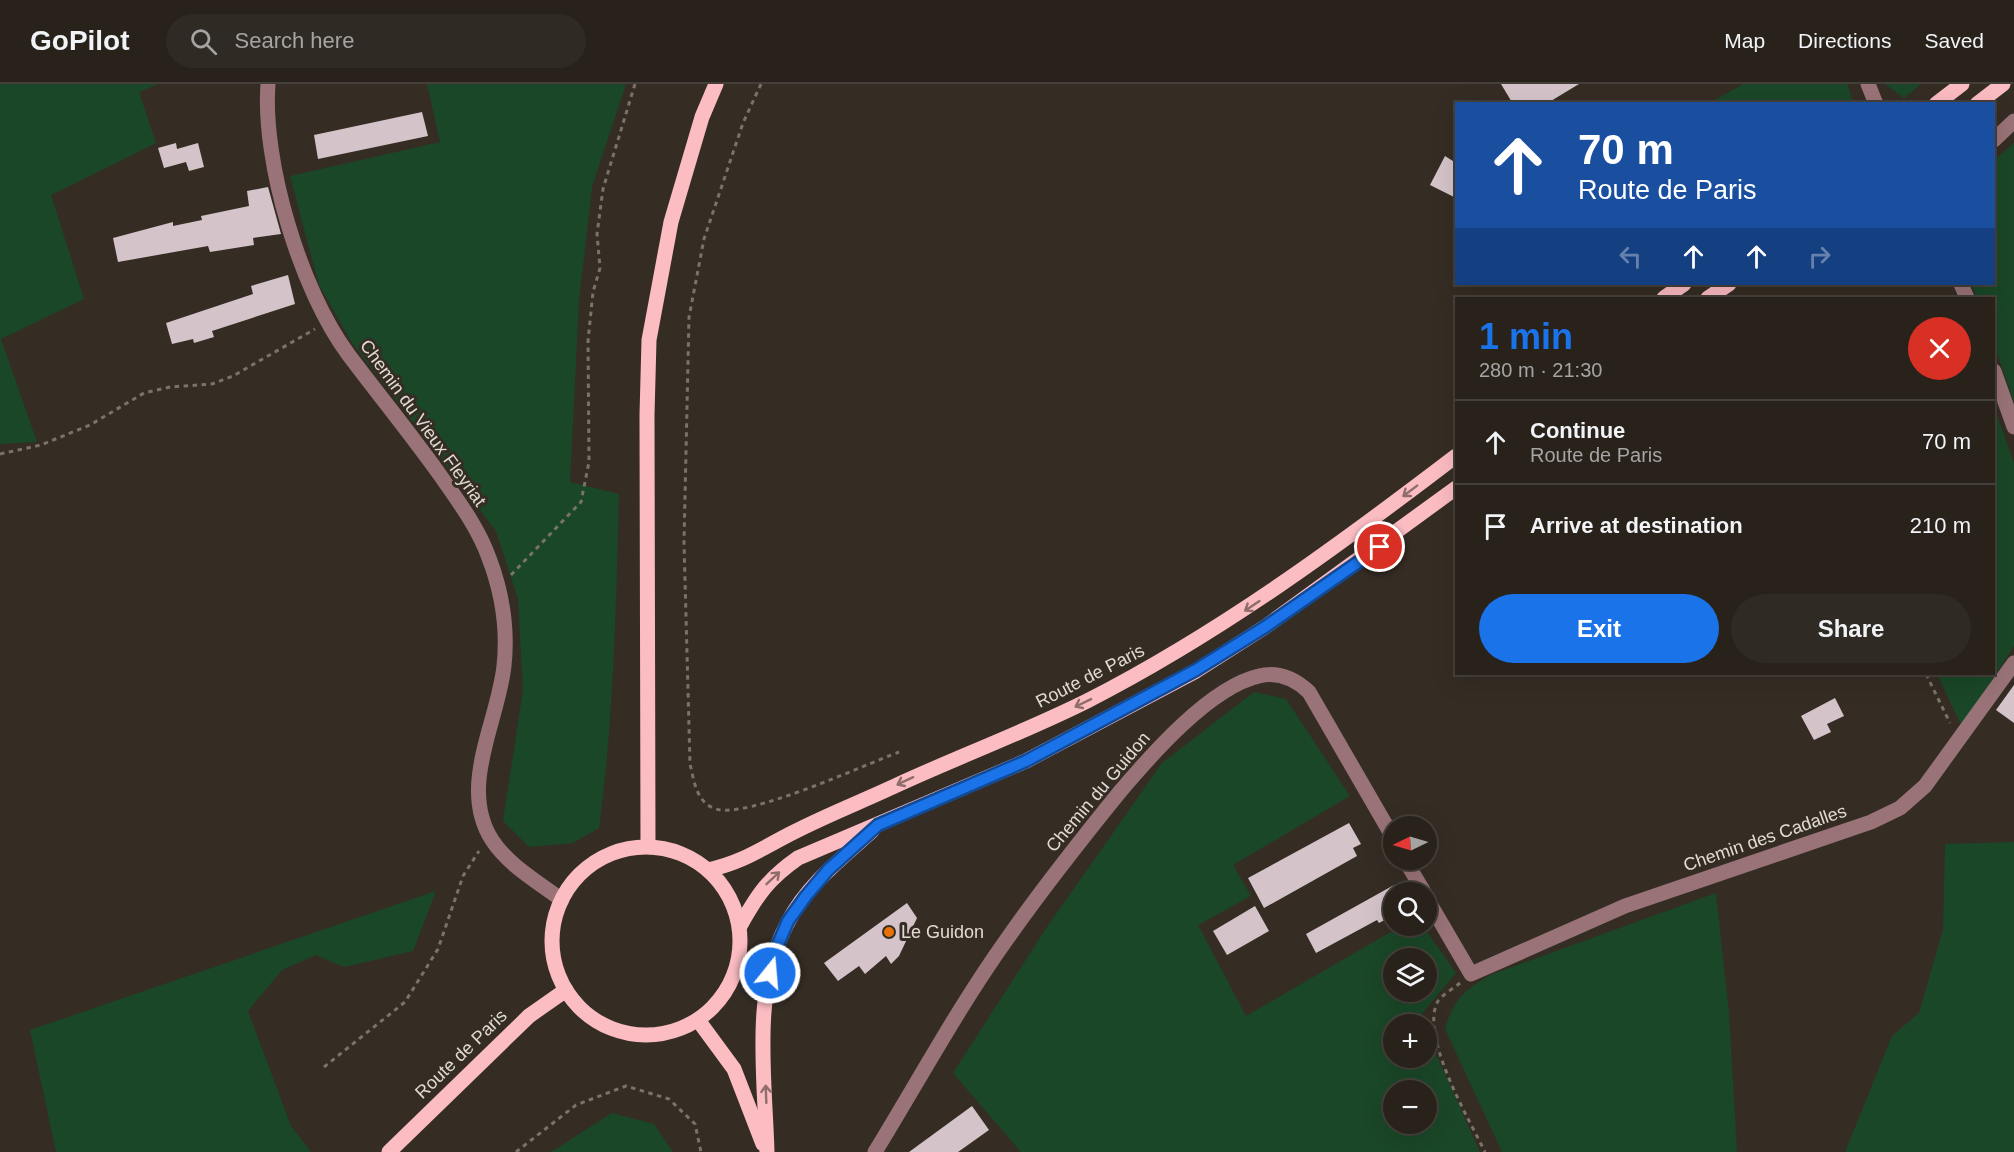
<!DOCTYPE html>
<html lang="en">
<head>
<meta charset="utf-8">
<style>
  :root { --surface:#28221b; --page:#302a24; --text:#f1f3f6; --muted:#a5a4a3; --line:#443f3a; --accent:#1a73e8 }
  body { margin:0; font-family:Helvetica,sans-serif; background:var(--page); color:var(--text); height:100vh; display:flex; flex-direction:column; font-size:22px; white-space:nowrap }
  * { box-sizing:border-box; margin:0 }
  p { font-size:20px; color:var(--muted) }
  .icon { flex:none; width:33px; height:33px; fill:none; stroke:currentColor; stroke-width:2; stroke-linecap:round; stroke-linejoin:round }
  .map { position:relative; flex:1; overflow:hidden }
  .sheet { position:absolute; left:1455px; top:213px; width:540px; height:378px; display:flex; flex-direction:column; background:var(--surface); border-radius:0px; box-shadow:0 6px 24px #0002,0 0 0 2px var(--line) }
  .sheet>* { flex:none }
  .hud { position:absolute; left:1455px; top:18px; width:540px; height:183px; border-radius:0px; box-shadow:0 6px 24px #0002,0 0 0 2px var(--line); background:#1a4fa0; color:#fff; overflow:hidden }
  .needle { width:39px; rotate:265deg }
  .controls { position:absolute; left:1383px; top:732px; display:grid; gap:12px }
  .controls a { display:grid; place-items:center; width:54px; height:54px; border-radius:50%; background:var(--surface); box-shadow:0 6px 24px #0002,0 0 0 2px var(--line); font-size:30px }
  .pin { position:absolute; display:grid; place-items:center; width:51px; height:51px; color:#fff; margin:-26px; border:3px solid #fff; border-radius:50%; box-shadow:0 2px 6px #0007 }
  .me { position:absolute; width:66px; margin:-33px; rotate:17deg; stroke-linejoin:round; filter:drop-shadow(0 0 4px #0008) }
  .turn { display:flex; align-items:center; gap:21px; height:126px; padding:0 24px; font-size:27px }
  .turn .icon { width:78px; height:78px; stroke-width:2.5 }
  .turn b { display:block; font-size:42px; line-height:51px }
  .lanes { display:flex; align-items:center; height:57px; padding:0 24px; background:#0003; justify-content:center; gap:30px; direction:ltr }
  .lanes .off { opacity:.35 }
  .round { display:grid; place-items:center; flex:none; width:63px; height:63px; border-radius:32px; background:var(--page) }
  .summary { display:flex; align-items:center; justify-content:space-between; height:102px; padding:0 24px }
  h1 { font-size:36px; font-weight:600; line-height:45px; color:var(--accent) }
  .primary-button { display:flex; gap:12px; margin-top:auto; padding:12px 24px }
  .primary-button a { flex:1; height:69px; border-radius:36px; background:var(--accent); color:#fff; font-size:24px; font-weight:600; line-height:69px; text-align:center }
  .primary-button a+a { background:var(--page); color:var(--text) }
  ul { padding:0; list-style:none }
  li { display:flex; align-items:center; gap:18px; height:84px; padding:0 24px; border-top:2px solid var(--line) }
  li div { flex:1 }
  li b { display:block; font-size:22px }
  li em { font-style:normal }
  header { display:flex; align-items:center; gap:36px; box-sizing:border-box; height:84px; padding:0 30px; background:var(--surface); border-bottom:2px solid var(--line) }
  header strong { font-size:28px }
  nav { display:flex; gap:33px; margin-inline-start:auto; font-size:21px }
  .search { width:420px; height:54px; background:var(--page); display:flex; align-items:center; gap:15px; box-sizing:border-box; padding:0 21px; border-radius:33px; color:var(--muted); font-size:22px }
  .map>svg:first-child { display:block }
  .green { fill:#1a4727; fill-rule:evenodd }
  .building { fill:#d4c4ca }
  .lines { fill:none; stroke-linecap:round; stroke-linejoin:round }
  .path { stroke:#7a736b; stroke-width:3; stroke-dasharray:4.5 4.5; stroke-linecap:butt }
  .minor { stroke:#997377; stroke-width:15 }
  .major { stroke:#fbbcc2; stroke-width:15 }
  .oneway { stroke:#8e6d6b }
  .route-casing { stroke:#114b97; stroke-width:15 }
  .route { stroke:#1a73e8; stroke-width:10 }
  .food-dot { fill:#e8710a; stroke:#352d24; stroke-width:2 }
  .labels { text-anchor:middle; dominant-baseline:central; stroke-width:6; stroke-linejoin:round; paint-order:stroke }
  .street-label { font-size:18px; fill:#e0dbd5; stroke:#352d24 }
  .poi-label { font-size:18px; fill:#e0dbd5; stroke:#352d24; text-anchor:start }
</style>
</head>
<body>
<header>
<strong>GoPilot</strong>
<div class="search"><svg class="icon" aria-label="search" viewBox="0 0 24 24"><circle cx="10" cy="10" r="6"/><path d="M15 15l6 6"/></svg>Search here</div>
<nav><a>Map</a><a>Directions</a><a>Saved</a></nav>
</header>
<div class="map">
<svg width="2014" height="1068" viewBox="0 0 2014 1068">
  <rect width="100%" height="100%" fill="#352d24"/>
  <g class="green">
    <polygon points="0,0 158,0 139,8 156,59 51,111 84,215 1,255 37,358 0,360"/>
    <path d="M427,0h199l-34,103 -13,114 -9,181 49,12c-3,112 -5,223 -20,334l-26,15 -44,4 -26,-26 20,-131 -5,-91 -22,-68 -144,-188 -33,-58 -29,-109 150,-34z"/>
    <polygon points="1743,0 1848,0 1853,19 1710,19"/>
    <polygon points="1885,0 1921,0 1904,14"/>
    <polygon points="2014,59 2014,318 1994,261 1994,214 1977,214 1971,200 1994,200 1994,76"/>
    <polygon points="1994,323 2014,379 2014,562 1962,643 1937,590 1994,590"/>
    <path d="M1254,608l32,7 64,97 -117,69 18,31 -53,29 48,91 155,-90h22l33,47 -37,44 3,7h-28v34h32l1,-24 53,118h-459l-68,-79 94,-146 115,-164zM1426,874v34h-32v-34zM1426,1006v34h-32v-34z"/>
    <polygon points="2014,758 2014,1068 1845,1068 1892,952 1919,929 1943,846 1945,760"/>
    <polygon points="436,807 413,867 344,883 316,871 282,886 248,927 291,1042 311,1068 56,1068 30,946"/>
    <path d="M1716,809l13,120 8,139h-235l-57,-123c10,-32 18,-37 45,-54z"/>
    <polygon points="612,1029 654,1040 673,1068 551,1068"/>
  </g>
  <g class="building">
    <polygon points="1501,0 1579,0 1546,20 1513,20"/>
    <polygon points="422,28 428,52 318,75 314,51"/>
    <polygon points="176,59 177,65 198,59 204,83 189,87 186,78 164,84 158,64"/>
    <polygon points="1445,72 1456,79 1456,114 1430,101"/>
    <polygon points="268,103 281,150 253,154 254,161 210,168 208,162 118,178 113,154 173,138 173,142 202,136 201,132 249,122 247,107"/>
    <polygon points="288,191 295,220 212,247 214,253 194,259 193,255 172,260 166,239 253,210 251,202"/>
    <polygon points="2014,601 2014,639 1996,626"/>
    <polygon points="1835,614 1844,632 1827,640 1831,648 1814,656 1801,632"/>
    <polygon points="1349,739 1361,760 1353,764 1357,772 1264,824 1248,794"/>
    <polygon points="1394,801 1394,831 1379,839 1377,836 1316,869 1306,850"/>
    <polygon points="907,819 917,834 899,872 891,880 886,872 865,890 859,882 838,897 824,879"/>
    <polygon points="1255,822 1269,847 1227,871 1213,847"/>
    <polygon points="972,1022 989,1046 958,1068 909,1068"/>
  </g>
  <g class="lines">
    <g class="path">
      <path d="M761,0l-18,39 -39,116 -15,78 -5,225 6,222c4,16 6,39 26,45 31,10 148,-44 183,-57"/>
      <polyline points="0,370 41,361 90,341 144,309 170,303 212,300 233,292 315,245"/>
      <polyline points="511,491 581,418 589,378 588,257 593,208 600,184 597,150 603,105 635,0"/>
      <polyline points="1926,590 1950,639"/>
      <path d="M1460,899c-6,5 -18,12 -22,18 -19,34 31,118 47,151"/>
      <polyline points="324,983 405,918 438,865 463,792 479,767"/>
      <polyline points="516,1068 576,1021 626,1002 669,1015 695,1040 701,1068"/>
    </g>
    <g class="minor">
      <path d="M268,0c-6,78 33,207 80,270 30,40 62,79 92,121 18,26 38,52 49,83 13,34 19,71 15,108 -6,56 -46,121 -12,174 16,25 46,42 70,60"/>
      <polyline points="1868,0 1876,20"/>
      <polyline points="1994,56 2014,37"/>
      <polyline points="1961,200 1967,214"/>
      <polyline points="1994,287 2014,343"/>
      <polyline points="1405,776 1424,808"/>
      <polyline points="1426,813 1471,890 1625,822 1871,738 1900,724 1925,702 2014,579"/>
      <path d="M875,1068c43,-70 84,-146 132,-213 35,-50 73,-98 111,-145 32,-38 92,-107 141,-118 20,-5 36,3 50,16l85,147"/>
    </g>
    <g class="major">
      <polyline points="1936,20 1962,0"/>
      <polyline points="1977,20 2003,0"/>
      <polyline points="1664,214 1684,200"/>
      <polyline points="1708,214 1729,200"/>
      <polyline points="648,762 647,331 649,256 671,138 702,33 716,0"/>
      <circle cx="646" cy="857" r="94"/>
      <path d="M708,786c36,-8 54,-22 86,-38 33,-17 69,-31 103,-47 63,-29 128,-53 190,-84 133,-68 251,-155 369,-245"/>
      <path d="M740,842c18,-32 28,-47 58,-68l228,-97 170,-90 69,-44 191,-139"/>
      <polyline points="698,936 734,985 763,1060"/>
      <polyline points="389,1068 529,932 566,906"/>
      <path d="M767,1068c-2,-75 -16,-161 21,-230 19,-37 54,-64 84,-91"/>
    </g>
  </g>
  <defs><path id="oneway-shaft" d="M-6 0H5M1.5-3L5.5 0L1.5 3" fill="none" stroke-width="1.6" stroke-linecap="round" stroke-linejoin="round" transform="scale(1.5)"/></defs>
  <g class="oneway">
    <use href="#oneway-shaft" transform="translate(1410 407) rotate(143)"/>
    <use href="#oneway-shaft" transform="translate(1252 522) rotate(146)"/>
    <use href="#oneway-shaft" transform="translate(1083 619) rotate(154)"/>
    <use href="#oneway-shaft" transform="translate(905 697) rotate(155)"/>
    <use href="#oneway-shaft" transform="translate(773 794) rotate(-43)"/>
    <use href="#oneway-shaft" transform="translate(766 1010) rotate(-92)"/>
  </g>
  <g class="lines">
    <defs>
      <polyline id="route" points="770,889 773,872 788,837 806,812 828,786 878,741 1026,677 1196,586 1265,543 1380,463"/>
    </defs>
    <use href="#route" class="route-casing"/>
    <use href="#route" class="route"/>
  </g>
  <circle class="food-dot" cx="889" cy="848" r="6"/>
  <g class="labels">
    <g class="street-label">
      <text transform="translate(423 339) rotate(54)">Chemin du Vieux Fleyriat</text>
      <text transform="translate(1090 592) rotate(-27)">Route de Paris</text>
      <text transform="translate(1098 708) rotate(-50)">Chemin du Guidon</text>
      <text transform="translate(1765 754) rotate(-19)">Chemin des Cadalles</text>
      <text transform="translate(461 970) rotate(-44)">Route de Paris</text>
    </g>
    <g class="poi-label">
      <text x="901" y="848">Le Guidon</text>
    </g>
  </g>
</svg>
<div class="controls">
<a><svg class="needle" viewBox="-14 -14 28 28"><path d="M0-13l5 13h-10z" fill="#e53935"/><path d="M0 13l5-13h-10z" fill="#a5a4a3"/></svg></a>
<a><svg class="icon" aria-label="search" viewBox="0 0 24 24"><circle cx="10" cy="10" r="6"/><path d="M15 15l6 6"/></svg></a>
<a><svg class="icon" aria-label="layers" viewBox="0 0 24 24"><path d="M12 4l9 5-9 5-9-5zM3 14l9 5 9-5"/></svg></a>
<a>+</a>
<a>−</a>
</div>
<div class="pin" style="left:1380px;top:463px;background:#d93025"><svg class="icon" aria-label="arrive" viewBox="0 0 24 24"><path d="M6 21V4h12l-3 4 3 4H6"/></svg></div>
<svg class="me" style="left:770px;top:889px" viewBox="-20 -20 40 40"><circle r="17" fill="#1a73e8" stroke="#fff" stroke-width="3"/><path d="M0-11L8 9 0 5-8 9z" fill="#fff"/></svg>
<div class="hud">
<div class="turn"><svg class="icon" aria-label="ahead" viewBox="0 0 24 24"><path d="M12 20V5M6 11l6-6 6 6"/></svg><div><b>70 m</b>Route de Paris</div></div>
<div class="lanes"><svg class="icon off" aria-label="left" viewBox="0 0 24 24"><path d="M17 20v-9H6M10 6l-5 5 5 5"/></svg><svg class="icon" aria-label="ahead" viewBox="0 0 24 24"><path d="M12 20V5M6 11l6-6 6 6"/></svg><svg class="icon" aria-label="ahead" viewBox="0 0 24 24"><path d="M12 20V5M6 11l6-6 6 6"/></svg><svg class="icon off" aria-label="right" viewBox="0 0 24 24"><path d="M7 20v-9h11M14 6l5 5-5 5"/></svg></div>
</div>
<section class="sheet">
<div class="summary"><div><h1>1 min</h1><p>280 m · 21:30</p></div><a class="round" style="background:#d93025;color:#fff"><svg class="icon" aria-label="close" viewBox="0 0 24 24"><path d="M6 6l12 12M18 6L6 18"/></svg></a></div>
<ul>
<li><svg class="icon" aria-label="ahead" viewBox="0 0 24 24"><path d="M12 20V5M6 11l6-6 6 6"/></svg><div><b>Continue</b><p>Route de Paris</p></div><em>70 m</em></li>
<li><svg class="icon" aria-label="arrive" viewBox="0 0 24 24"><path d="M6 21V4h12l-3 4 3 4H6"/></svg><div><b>Arrive at destination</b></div><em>210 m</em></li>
</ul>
<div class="primary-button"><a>Exit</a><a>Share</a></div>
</section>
</div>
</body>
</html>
